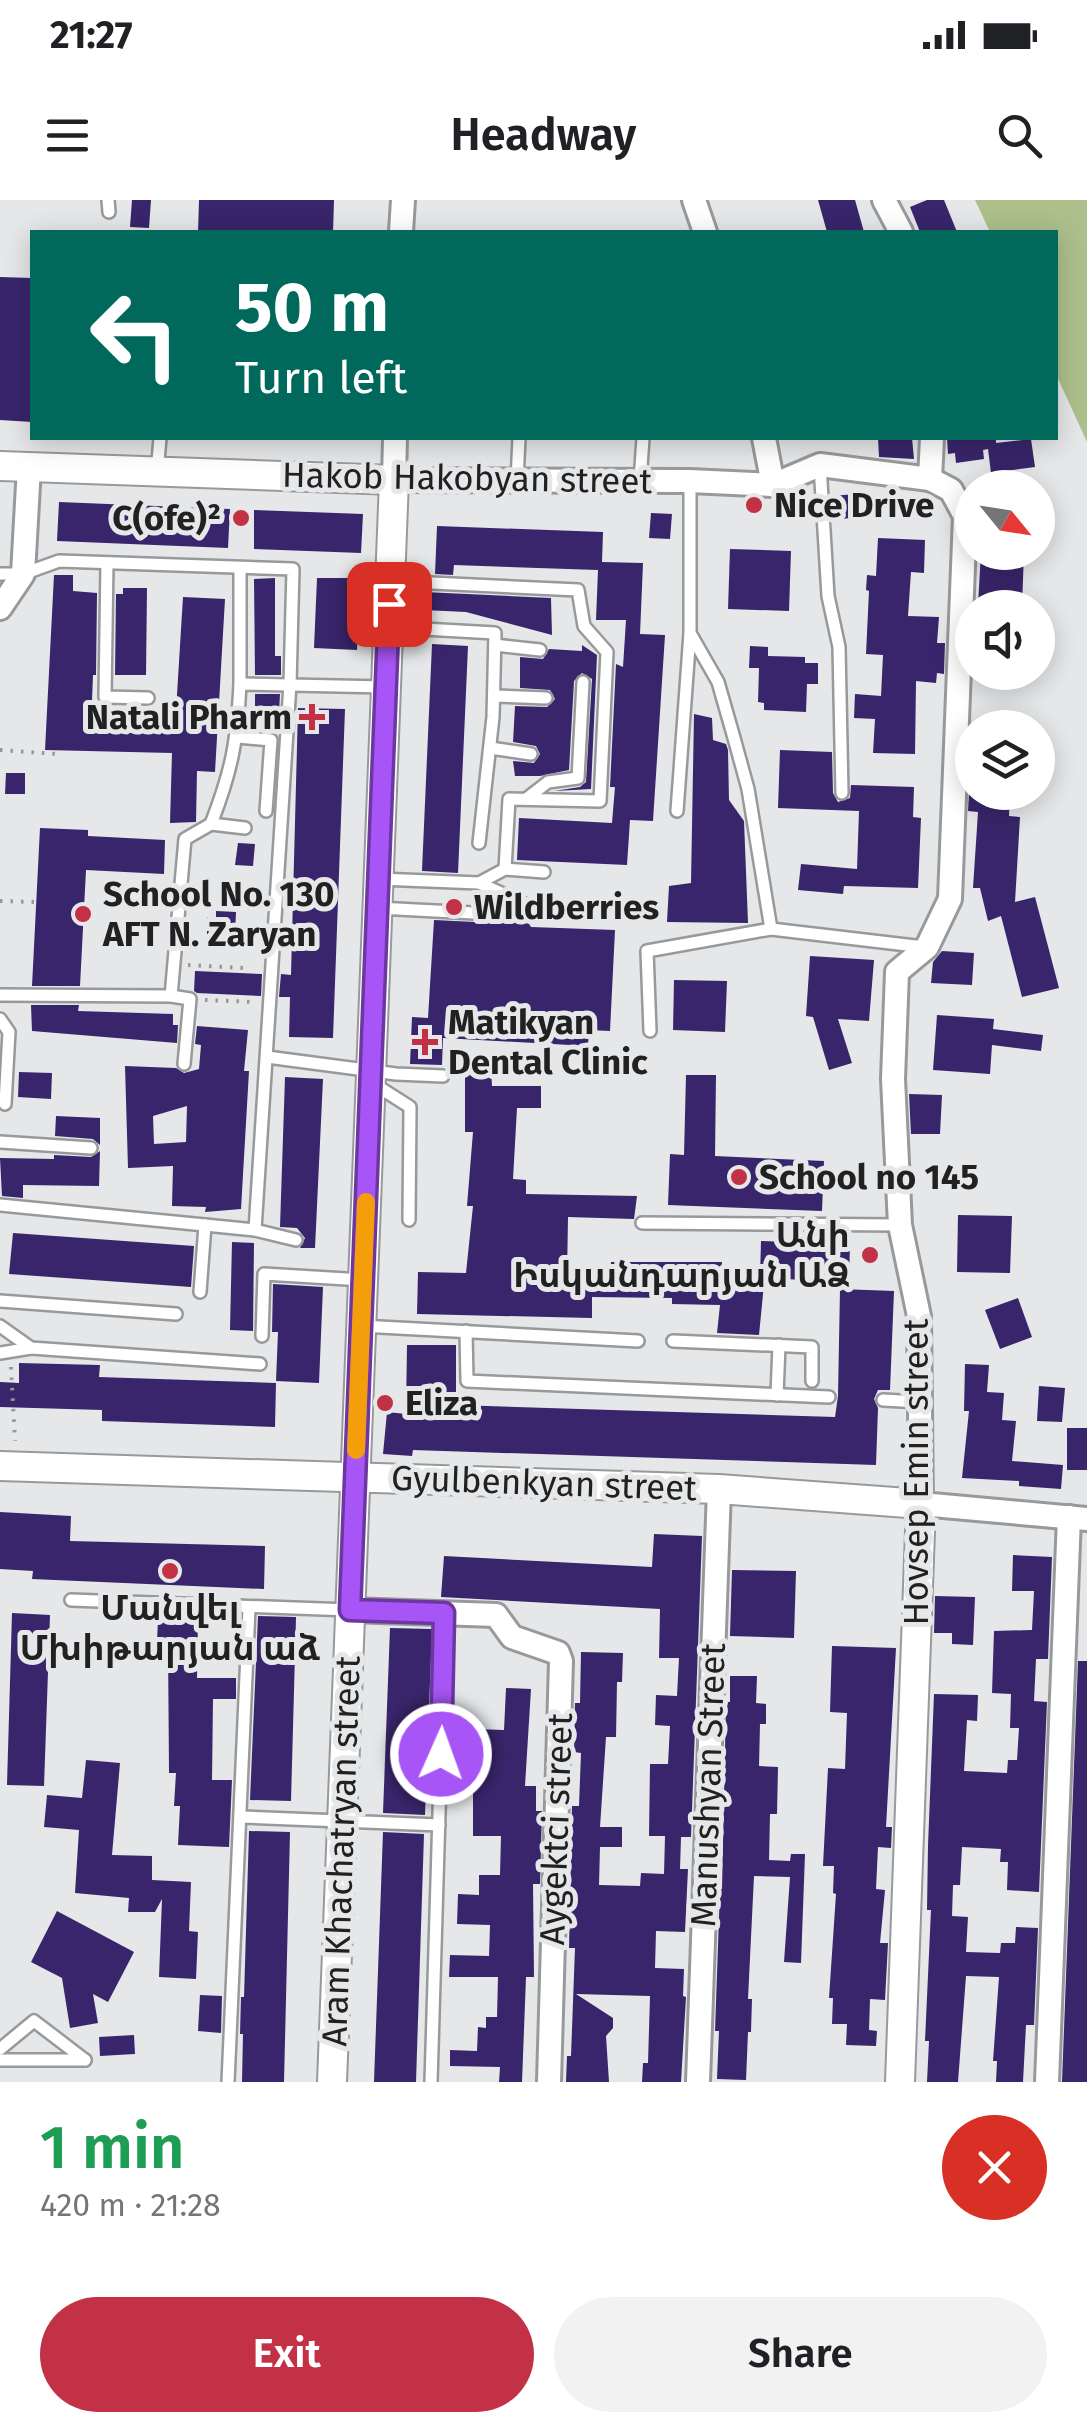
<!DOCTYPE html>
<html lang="en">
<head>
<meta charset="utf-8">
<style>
  :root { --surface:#fff; --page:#f2f2f2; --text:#202124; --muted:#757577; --accent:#c23145 }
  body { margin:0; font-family:"Fira Sans","Noto Sans Armenian",sans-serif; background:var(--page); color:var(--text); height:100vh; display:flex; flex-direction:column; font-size:38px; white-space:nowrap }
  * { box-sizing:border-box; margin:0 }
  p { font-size:32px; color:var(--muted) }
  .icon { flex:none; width:55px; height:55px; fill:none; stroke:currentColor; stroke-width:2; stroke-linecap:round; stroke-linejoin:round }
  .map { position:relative; height:1882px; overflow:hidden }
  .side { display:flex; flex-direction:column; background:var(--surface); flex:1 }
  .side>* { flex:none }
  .guide { position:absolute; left:30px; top:30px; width:1028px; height:210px; border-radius:0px; box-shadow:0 5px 25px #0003; background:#00695c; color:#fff; overflow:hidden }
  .needle { width:65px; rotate:120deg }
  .tools { position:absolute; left:955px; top:270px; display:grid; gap:20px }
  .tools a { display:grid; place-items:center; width:100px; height:100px; border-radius:50%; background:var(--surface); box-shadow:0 5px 25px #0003; font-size:50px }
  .pin { position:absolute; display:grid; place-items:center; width:85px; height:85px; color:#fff; margin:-42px; border-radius:20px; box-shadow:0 5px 15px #0006 }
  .me { position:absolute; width:110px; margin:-55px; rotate:2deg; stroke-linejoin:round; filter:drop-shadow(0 0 8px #0008) }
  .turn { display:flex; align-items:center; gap:35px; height:210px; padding:0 40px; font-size:45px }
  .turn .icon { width:130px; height:130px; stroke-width:2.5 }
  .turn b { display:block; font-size:70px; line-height:85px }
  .round { display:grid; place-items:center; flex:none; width:105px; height:105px; border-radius:52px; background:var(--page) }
  .head { display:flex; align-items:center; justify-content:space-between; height:170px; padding:0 40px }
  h1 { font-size:60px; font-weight:600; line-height:75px; color:#1e9e55 }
  .cta { display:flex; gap:20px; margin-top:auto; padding:20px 40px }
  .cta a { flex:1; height:115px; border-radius:60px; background:var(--accent); color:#fff; font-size:40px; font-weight:600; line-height:115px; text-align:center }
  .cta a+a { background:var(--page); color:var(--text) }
  .status { display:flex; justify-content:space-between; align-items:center; height:70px; padding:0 50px; background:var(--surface); direction:ltr }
  .status svg { height:28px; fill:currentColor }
  header { display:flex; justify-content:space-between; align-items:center; height:130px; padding:0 40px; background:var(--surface); font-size:45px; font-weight:600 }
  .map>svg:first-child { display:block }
  .grass { fill:#adc08b }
  .building { fill:#39256b; fill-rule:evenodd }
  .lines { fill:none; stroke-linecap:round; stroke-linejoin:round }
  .service-casing { stroke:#97999b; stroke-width:16 }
  .minor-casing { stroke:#97999b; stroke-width:28 }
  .tertiary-casing { stroke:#97999b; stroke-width:32 }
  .path { stroke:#969798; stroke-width:4; stroke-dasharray:2.5 8; stroke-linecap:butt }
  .service { stroke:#fff; stroke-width:11 }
  .minor { stroke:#fff; stroke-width:22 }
  .tertiary { stroke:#fff; stroke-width:28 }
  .route-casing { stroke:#6d37a1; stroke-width:25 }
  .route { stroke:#a855f7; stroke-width:18 }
  .slow { stroke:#f59e0b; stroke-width:18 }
  .poi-dot { fill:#c23145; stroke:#e5e7e9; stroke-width:4 }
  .labels { text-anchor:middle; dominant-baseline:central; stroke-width:10; stroke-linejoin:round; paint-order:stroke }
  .street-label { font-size:35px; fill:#212122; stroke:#e5e7e9 }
  .poi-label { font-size:35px; font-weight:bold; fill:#212122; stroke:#e5e7e9; text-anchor:start }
</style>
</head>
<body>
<div class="status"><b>21:27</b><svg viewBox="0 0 49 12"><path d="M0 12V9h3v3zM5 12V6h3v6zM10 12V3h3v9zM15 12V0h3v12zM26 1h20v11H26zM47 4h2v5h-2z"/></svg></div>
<header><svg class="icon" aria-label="menu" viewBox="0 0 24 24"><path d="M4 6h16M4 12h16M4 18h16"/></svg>Headway<svg class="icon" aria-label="search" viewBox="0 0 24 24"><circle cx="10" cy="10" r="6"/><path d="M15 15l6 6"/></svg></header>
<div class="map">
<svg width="1087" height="1882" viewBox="0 0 1087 1882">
  <rect width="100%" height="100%" fill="#e5e7e9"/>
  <polygon class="grass" points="975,0 1087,0 1087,242 1055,172 1055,32 990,32"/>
  <g class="building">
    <polygon points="132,0 151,0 149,28 130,27"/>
    <polygon points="199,0 334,0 333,32 198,32"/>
    <polygon points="818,0 855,0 864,32 827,32"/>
    <polygon points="927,0 944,0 957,32 920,32 910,7"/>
    <polygon points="0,77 32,78 32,222 0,220"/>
    <polygon points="878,238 912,238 914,259 879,257"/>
    <polygon points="947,238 996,238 996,243 1031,239 1035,267 991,273 988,249 983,250 984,259 956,263 955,253 948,254"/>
    <polygon points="856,294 859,317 833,320 831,296"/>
    <polygon points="59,302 230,309 228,348 57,341"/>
    <polygon points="254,310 363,314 361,353 254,349"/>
    <polygon points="651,313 672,314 670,339 649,338"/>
    <polygon points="437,326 603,332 602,362 643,363 640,434 665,435 653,621 630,620 627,665 517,660 519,618 612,623 615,587 610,587 616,464 623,467 626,420 596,420 598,370 454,365 453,375 435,374"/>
    <polygon points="878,338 925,340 924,373 911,372 908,416 939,417 937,443 945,443 944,474 937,473 936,483 916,481 915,554 873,553 875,519 854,518 855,494 881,496 883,455 866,454 869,391 866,390 867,375 876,376"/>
    <polygon points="730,349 791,351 789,411 728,409"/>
    <polygon points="981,352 1024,352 1022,407 978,405"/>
    <polygon points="54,375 73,375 73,391 97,393 96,475 93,475 91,526 175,527 183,397 225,399 215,572 197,571 196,622 170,623 172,553 45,550"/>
    <polygon points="275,378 275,456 281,456 281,475 255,475 254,379"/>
    <polygon points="317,378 360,378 357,450 314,448"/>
    <polygon points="123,388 147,388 146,475 115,475 116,394 123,394"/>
    <polygon points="424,392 551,398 552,435 466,412 423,410"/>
    <polygon points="432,444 468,446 458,673 422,671"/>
    <polygon points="582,445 597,455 591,589 554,591 580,587 586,582 592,479 582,473 574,481 569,570 540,576 515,576 513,561 534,563 540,554 536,546 513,542 515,506 547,507 555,499 550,490 520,488 520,457 543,459 549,449 582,451"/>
    <polygon points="750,446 768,447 768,456 805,457 805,463 818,463 818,484 807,484 806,512 764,510 764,503 758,502 759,468 749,468"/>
    <polygon points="255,494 280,494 278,531 255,529"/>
    <polygon points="298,508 345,509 333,838 289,837 290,797 279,797 281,774 291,775"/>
    <polygon points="694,514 712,518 713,540 726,544 728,550 729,600 744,621 748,723 667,722 669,686 691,683"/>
    <polygon points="780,550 832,552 833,593 838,602 850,598 851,585 914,587 913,617 921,618 918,688 844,686 843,694 798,690 801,664 857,669 859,611 778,608"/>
    <polygon points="6,573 25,573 25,594 5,594"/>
    <polygon points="969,592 1010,592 1009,616 1020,617 1015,702 1035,697 1059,788 1022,797 1001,716 988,721 980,688 973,688 978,612 968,611"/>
    <polygon points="40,628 88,630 88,636 165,640 164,674 86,670 80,786 32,786"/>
    <polygon points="238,643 255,644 253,666 235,665"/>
    <polygon points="495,705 522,713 531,727 615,730 610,831 589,830 588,846 443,838 442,865 410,864 412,817 428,818 434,720 496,723 502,714"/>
    <polygon points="216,711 236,712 235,734 207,734 207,717 216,717"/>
    <polygon points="942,751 974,753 972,785 931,783 933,762"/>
    <polygon points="810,756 874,760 869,821 838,819 852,863 829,870 813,817 806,816"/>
    <polygon points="195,771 262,774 261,796 197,793 194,791"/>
    <polygon points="674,780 727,781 725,832 673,830"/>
    <polygon points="31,805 79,805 78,811 173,814 173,825 178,825 177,843 32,831"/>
    <polygon points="937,815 994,819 993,829 1043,835 1041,851 992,845 990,874 933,870"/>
    <path d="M197,826l51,4 -4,41h5l-8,138 -36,3 1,-5 -34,-1 1,-40 -45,2 -3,-102 51,2 8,5 15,-4 2,-24 -6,-1zM187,906l-1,36 -32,2 -1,-28z"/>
    <polygon points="465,870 491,870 492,886 541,886 541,908 517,908 513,979 526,980 526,994 637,996 634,1019 568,1017 567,1078 610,1079 611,1062 722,1062 721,1080 764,1084 759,1135 717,1133 720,1105 672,1104 672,1098 592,1097 592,1118 417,1114 418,1072 466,1073 473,1006 467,1006 473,932 465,932"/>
    <polygon points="19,872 52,873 51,899 18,897"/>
    <polygon points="686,875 716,875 715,956 824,961 822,1011 668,1005 670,954 684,955"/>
    <polygon points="285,877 323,879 315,1048 300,1048 305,1038 297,1028 280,1027"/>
    <polygon points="909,894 942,895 940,934 911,934"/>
    <polygon points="56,916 100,918 100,945 93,939 55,936"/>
    <polygon points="100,951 99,986 23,985 23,998 2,996 0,958 54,959 54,955 91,957"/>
    <polygon points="958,1015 1012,1016 1010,1073 957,1072"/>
    <polygon points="13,1033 194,1046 191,1087 9,1074"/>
    <polygon points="761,1041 850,1044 849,1082 760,1078"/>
    <polygon points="232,1042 254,1043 253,1131 230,1130"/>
    <polygon points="273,1084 323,1087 319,1183 276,1181 278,1132 272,1132"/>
    <polygon points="840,1089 894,1091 890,1190 878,1190 874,1199 878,1208 876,1265 413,1250 412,1256 383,1254 387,1212 406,1214 407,1145 456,1145 456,1205 835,1217 838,1196"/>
    <polygon points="1018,1098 1032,1137 1000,1149 985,1110"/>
    <polygon points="19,1163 100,1165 99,1177 276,1183 275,1227 102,1221 102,1210 0,1207 0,1182 19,1183"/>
    <polygon points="965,1164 989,1165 987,1192 1004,1193 1002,1220 1016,1221 1012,1261 1063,1265 1061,1289 1019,1286 1019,1281 962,1278 969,1211 964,1211"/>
    <polygon points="1039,1186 1065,1188 1062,1222 1037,1221"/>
    <rect x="1067" y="1228" width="20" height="42"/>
    <polygon points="0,1312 71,1316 70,1341 265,1346 264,1389 32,1379 33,1371 0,1369"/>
    <polygon points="654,1334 702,1336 691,1637 681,1637 680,1669 688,1669 685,1732 656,1731 655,1768 684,1769 683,1796 686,1797 681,1882 642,1882 643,1863 648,1863 650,1796 576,1794 613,1818 613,1828 606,1836 609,1882 566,1882 567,1856 571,1856 575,1748 569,1748 572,1606 579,1606 581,1553 574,1552 575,1503 580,1503 581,1452 623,1453 622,1482 617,1482 616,1537 606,1537 600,1627 622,1627 622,1647 600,1647 599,1685 640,1686 641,1673 664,1674 665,1636 649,1636 650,1564 668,1564 670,1526 655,1525 656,1495 677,1496 679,1458 659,1458 660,1409 441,1397 444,1356 652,1367"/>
    <polygon points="1013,1355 1052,1357 1048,1459 1036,1459 1034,1501 1047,1502 1039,1692 1007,1690 1008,1662 1000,1662 1001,1649 962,1647 960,1685 953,1685 952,1716 968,1717 966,1752 1000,1753 1001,1743 1015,1743 1016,1727 1038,1728 1034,1825 1026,1825 1023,1882 996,1882 997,1861 993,1861 999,1777 966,1776 958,1882 927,1882 929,1841 925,1841 931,1710 927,1710 928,1646 934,1494 978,1495 977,1521 967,1520 964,1571 1007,1573 1008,1560 1017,1560 1019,1528 1010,1528 1011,1494 992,1493 994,1431 1032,1430 1034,1391 1012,1391"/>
    <polygon points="732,1370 796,1371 794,1438 730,1436"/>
    <polygon points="935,1396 975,1397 973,1445 952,1444 952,1433 934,1433"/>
    <polygon points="12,1413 50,1415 44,1586 7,1585"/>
    <polygon points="258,1416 296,1417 291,1601 250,1600"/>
    <polygon points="158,1419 198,1419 197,1478 236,1478 236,1499 213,1499 212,1580 232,1580 229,1647 178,1645 180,1606 174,1606 176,1573 169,1573 168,1442 157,1442"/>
    <polygon points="390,1428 432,1429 425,1615 383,1613"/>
    <polygon points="832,1446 896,1448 886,1627 892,1627 891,1648 878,1647 876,1689 885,1690 880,1743 888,1743 885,1800 870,1799 869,1830 877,1831 876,1846 846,1845 847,1824 832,1824 833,1798 829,1798 836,1694 833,1693 834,1666 823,1666 828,1568 845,1569 847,1513 830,1512"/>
    <polygon points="1078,1461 1087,1461 1087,1882 1062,1882"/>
    <polygon points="730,1476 757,1476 756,1503 766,1504 766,1524 760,1524 759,1566 778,1567 777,1614 770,1614 769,1660 790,1661 791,1654 805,1654 801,1763 784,1762 790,1677 754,1676 748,1799 752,1799 751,1832 748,1832 746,1880 717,1879 719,1831 715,1831 720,1689 722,1689 726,1502 730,1502"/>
    <polygon points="506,1488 531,1489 525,1586 536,1586 536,1611 542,1611 540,1684 533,1684 534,1777 526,1777 522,1882 499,1882 500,1867 450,1866 450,1850 477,1851 478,1827 486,1828 486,1817 497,1817 498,1777 449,1777 450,1755 489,1756 490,1725 457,1724 458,1694 479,1695 479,1675 500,1675 501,1636 473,1636 473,1547 474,1529 504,1530"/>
    <polygon points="86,1560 120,1563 112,1655 152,1656 152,1680 191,1682 189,1731 198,1732 196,1779 159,1777 162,1699 155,1712 128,1712 129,1698 75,1693 79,1630 44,1627 47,1595 82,1598"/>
    <polygon points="249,1631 290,1632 284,1882 242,1882 243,1834 240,1834 241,1797 244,1797"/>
    <polygon points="383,1632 424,1634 416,1882 374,1882"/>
    <polygon points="57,1711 134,1752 108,1802 93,1794 98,1823 70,1828 62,1778 31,1762"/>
    <polygon points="200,1795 222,1796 221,1833 198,1831"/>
    <polygon points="134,1835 135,1854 100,1856 99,1837"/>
  </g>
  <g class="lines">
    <defs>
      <g id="service">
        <polyline points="108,0 109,12"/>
        <polyline points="820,265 828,396 839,447 842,593"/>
        <polyline points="157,273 160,238"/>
        <polyline points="517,281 519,238"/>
        <polyline points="640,281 643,238"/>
        <polyline points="690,281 690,433 718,482 734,538 748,589 771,729 924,747"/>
        <polyline points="107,363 105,497 148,498"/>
        <polyline points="0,374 23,374 59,361 293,369 290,484 255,1030"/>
        <polyline points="388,427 495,433 493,517 479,643"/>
        <polyline points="495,445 540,450"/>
        <polyline points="240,484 240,368"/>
        <polyline points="494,496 546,498"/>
        <polyline points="238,537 271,540 266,611"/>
        <polyline points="490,548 531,554"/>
        <polyline points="526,599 548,582 578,578 583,482"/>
        <polyline points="677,611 690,433"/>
        <polyline points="211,624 245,628"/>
        <polyline points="505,669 544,672"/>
        <polyline points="379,679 479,683 505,669 509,599 600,601 607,452 584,426 578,390 390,381"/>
        <polyline points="479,683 525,704"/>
        <polyline points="378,708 493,714"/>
        <polyline points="0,795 171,796 190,799 184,864"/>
        <path d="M171,796l14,-157 26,-15c21,-54 26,-82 29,-140l146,3"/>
        <polyline points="0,819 9,832 5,904"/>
        <polyline points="650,831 647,751 771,729"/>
        <polyline points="267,857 396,874 443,876"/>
        <polyline points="374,884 410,907 409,1020"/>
        <polyline points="0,942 91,948"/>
        <polyline points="0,1005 205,1025 200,1092"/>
        <polyline points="642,1023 900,1025"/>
        <polyline points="205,1025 255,1030 296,1040"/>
        <polyline points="0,1101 176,1114"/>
        <polyline points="0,1126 31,1148 260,1164"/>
        <polyline points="361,1126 638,1141"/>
        <polyline points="466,1131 467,1181 829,1197"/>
        <polyline points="262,1136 264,1074 363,1080"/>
        <polyline points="673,1141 812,1147 812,1181"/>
        <polyline points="0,1153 31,1148"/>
        <polyline points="777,1195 779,1145"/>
        <polyline points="883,1200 920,1202"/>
        <polyline points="71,1400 350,1410"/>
        <polyline points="241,1617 439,1625"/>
        <polyline points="0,1849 34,1821 85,1860"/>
        <polyline points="0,1860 85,1860"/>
        <polyline points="228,1882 249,1408"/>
        <polyline points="431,1882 445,1413"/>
      </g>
      <g id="minor">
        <polyline points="694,0 705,32"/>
        <polyline points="884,0 901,32"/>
        <polyline points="401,32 403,0"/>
        <polyline points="395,238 394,280 690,281 773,285 820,265 930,279 951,290 965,316 950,699 927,747 897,772 893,879 900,1025 919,1116 921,1304 1087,1319"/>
        <polyline points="764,238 773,285"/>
        <polyline points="930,279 932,238"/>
        <polyline points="0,408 23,374 29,267"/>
        <polyline points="350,1410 496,1415 512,1437 558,1453 561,1461 549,1882"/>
        <polyline points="698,1882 719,1289"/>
        <polyline points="1047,1882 1069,1317"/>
      </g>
      <g id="tertiary">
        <polyline points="0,266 394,280 332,1882"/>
        <polyline points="0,1266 719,1289 921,1304 900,1882"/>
      </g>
    </defs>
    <use href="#service" class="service-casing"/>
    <use href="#minor" class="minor-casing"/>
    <use href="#tertiary" class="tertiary-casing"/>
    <g class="path">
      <polyline points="0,550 57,554"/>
      <polyline points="0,701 37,702"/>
      <polyline points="188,765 243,768"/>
      <polyline points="205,800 255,802"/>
      <polyline points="11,1167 15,1241"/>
    </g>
    <use href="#service" class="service"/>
    <use href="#minor" class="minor"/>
    <use href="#tertiary" class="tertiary"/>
  </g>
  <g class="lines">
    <defs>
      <polyline id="route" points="389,404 350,1410 444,1413 441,1554"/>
    </defs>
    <use href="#route" class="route-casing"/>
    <use href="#route" class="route"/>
    <polyline class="slow" points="356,1250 366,1002"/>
  </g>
  <g class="poi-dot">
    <circle cx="754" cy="305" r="10"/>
    <circle cx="241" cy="318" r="10"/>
    <path d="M307 502h10v10h10v10h-10v10h-10v-10h-10v-10h10z"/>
    <circle cx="454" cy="707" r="10"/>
    <circle cx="83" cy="714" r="10"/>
    <path d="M420 827h10v10h10v10h-10v10h-10v-10h-10v-10h10z"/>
    <circle cx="739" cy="977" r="10"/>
    <circle cx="870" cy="1055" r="10"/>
    <circle cx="385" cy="1203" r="10"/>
    <circle cx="170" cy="1371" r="10"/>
  </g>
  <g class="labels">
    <g class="street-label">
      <text transform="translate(467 278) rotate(1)">Hakob Hakobyan street</text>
      <text transform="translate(916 1272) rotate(-90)">Hovsep Emin street</text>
      <text transform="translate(544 1283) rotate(2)">Gyulbenkyan street</text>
      <text transform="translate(708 1585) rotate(-88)">Manushyan Street</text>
      <text transform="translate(556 1629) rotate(-88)">Aygektci street</text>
      <text transform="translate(341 1651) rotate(-88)">Aram Khachatryan street</text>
    </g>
    <g class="poi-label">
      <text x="774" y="305">Nice Drive</text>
      <text x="221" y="318" text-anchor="end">C(ofe)²</text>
      <text x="292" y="517" text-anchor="end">Natali Pharm</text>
      <text x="103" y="694">School No. 130<tspan x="103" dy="40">AFT N. Zaryan</tspan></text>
      <text x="474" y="707">Wildberries</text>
      <text x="448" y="822">Matikyan<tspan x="448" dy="40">Dental Clinic</tspan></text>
      <text x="759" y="977">School no 145</text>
      <text x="850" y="1035" text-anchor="end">Անի<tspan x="850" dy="40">Իսկանդարյան ԱՁ</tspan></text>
      <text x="405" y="1203">Eliza</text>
      <text x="170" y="1408" text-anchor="middle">Մանվել<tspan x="170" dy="40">Մխիթարյան աձ</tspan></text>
    </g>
  </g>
</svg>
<div class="tools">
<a><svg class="needle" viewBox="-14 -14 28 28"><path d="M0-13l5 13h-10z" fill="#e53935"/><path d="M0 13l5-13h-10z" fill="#757577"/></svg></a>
<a><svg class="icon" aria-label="sound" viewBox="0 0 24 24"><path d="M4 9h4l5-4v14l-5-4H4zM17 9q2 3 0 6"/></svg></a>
<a><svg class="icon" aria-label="layers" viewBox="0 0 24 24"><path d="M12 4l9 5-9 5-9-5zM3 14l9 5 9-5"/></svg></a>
</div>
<div class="pin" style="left:389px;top:404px;background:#d93025"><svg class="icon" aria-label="arrive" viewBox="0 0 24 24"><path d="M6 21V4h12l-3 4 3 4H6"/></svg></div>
<svg class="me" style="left:441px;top:1554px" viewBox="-20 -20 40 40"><circle r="17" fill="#a855f7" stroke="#fff" stroke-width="3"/><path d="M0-11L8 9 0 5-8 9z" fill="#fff"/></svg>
<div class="guide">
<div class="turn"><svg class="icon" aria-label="left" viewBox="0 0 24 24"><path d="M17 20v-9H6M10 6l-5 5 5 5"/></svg><div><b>50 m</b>Turn left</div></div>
</div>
</div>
<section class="side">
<div class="head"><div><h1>1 min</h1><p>420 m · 21:28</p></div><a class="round" style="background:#d93025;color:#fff"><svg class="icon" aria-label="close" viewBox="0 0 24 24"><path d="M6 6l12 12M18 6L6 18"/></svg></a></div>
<div class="cta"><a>Exit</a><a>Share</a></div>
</section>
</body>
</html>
